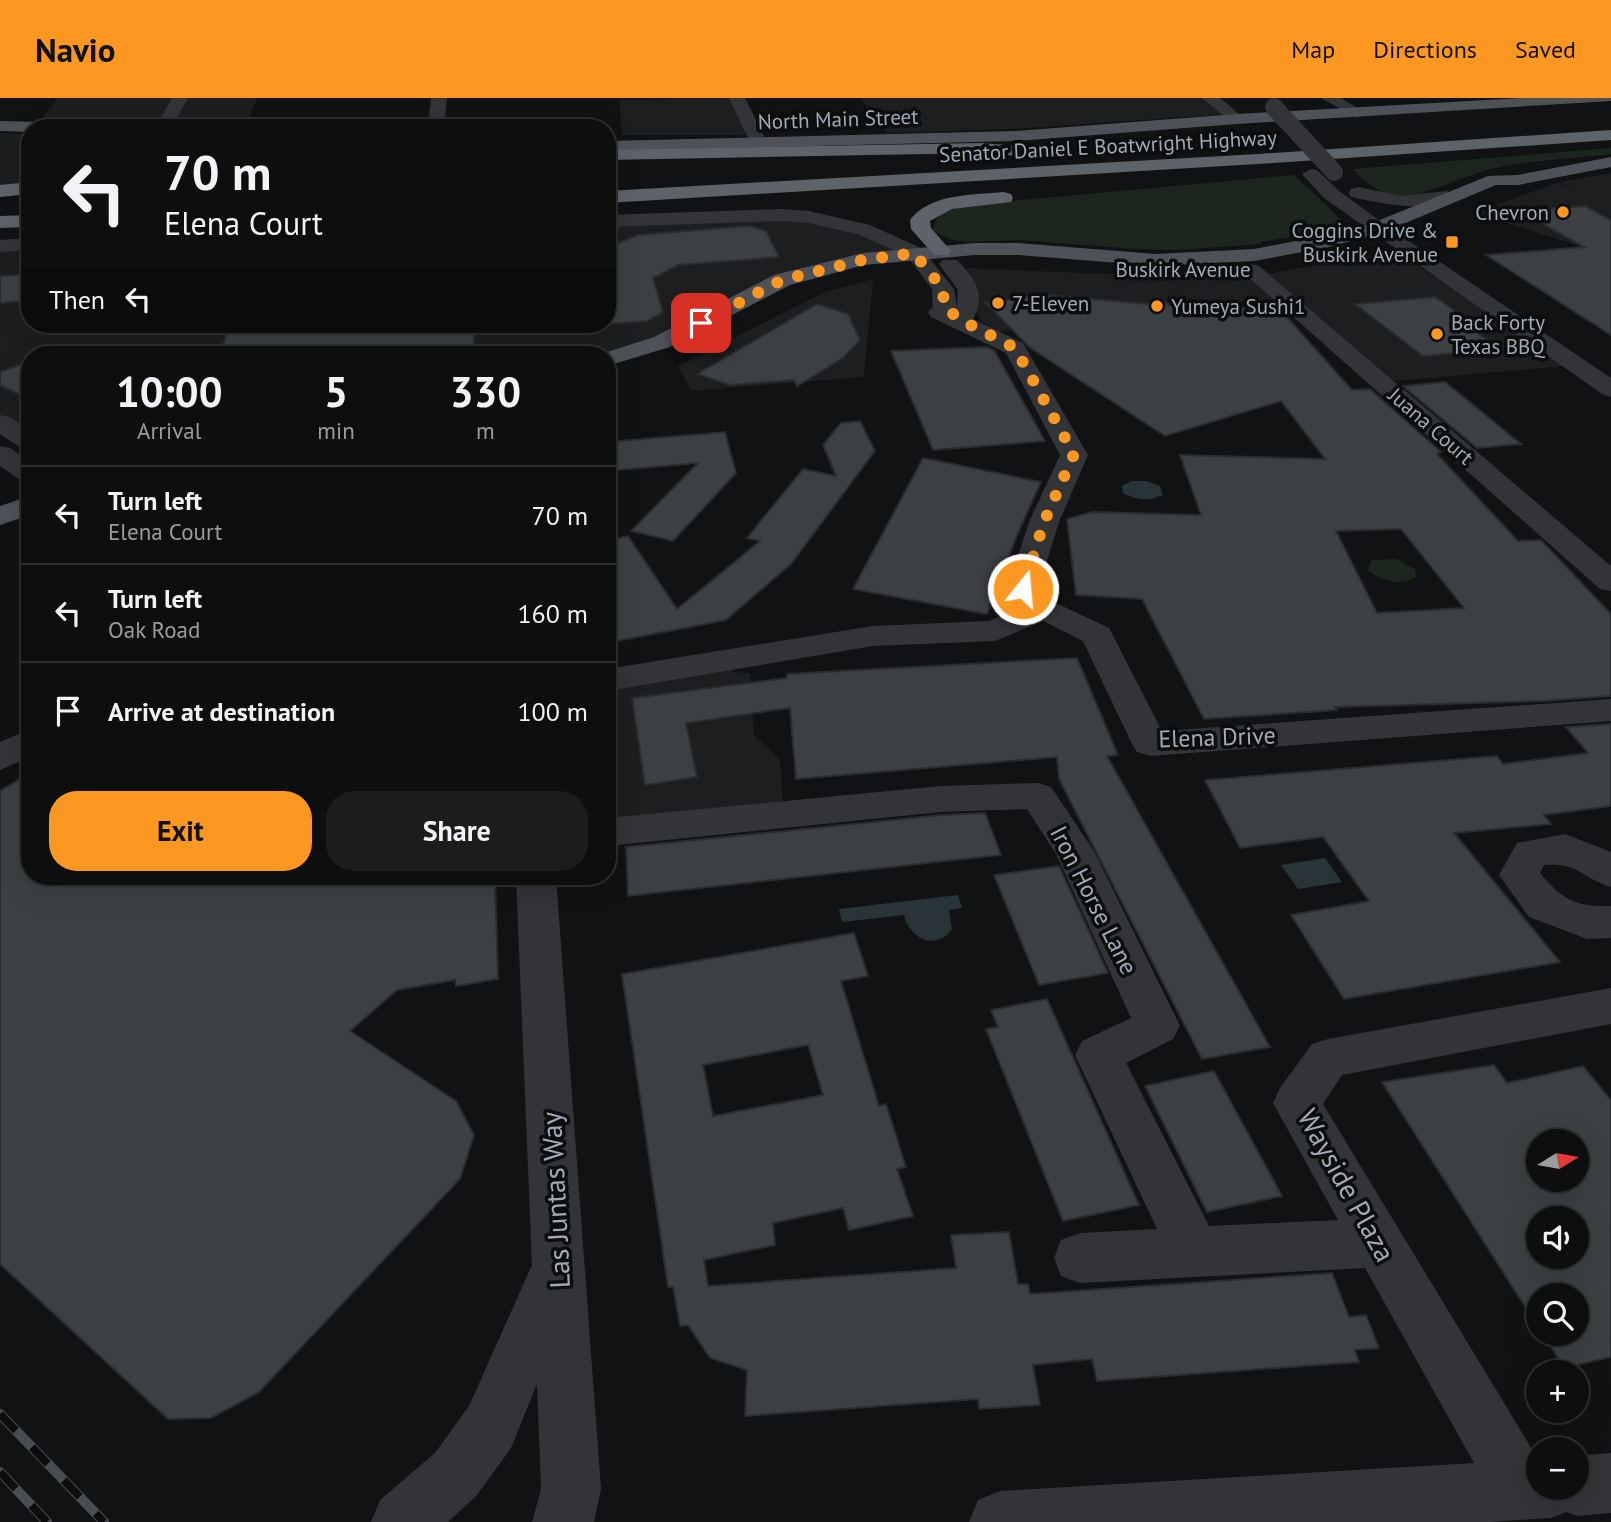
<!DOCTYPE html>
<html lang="en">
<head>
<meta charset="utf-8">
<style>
  :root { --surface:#0d0e0e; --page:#1b1c1c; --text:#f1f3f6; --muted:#9a9c9e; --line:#2d2e2e; --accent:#fc9821 }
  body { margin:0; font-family:"PT Sans",sans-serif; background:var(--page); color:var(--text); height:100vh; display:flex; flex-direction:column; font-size:26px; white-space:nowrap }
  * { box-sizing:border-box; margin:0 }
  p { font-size:23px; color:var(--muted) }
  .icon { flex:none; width:38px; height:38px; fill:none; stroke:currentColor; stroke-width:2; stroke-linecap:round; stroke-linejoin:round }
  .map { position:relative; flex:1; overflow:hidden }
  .panel { position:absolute; left:21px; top:248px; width:595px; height:539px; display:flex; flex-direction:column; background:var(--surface); border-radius:28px; box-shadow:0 7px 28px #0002,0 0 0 2px var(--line) }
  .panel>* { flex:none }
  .hud { position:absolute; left:21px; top:21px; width:595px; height:214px; border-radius:28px; box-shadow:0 7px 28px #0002,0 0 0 2px var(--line); background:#0d0e0e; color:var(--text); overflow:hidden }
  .needle { width:46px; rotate:79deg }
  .fabs { position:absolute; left:1526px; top:1031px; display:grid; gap:14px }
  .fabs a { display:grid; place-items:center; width:63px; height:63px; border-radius:50%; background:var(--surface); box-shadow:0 7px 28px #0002,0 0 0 2px var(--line); font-size:35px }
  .pin { position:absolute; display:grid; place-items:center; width:60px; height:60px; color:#fff; margin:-30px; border-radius:14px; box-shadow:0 4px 10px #0006 }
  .me { position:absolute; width:77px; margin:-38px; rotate:17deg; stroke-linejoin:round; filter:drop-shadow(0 0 5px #0008) }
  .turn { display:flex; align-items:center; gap:24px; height:147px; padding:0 28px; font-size:32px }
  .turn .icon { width:91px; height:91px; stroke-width:2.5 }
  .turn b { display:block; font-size:49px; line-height:60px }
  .then { display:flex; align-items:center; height:66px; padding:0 28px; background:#0003; gap:14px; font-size:26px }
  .eta { display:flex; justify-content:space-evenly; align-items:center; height:119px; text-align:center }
  .eta b { font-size:42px; font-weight:700; line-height:49px }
  .primary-button { display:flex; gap:14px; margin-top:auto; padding:14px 28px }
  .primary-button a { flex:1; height:80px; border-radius:28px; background:var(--accent); color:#111; font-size:28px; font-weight:700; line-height:80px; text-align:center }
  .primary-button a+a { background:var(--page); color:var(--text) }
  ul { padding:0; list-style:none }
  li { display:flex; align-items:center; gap:21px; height:98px; padding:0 28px; border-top:2px solid var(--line) }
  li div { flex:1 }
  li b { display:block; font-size:26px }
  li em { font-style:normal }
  header { display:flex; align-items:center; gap:42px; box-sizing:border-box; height:98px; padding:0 35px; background:var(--accent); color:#111 }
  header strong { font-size:33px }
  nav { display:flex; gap:38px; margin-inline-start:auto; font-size:24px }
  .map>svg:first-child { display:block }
  .built { fill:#1d1e20 }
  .green { fill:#1d261e }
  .water { fill:#293439 }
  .building { fill:#3d4043; stroke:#2b2c2f; stroke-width:2; fill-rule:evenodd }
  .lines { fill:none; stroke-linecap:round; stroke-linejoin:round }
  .minor { fill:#323438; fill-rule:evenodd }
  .major { fill:#4e5157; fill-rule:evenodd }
  .highway { fill:#5e6269; fill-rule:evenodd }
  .rail-casing { stroke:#494c51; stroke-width:10 }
  .rail { stroke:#0c0d0e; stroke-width:8; stroke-dasharray:23; stroke-linecap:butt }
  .minor-bridge { stroke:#323438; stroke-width:18 }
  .route { stroke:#fc9821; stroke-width:12; stroke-dasharray:0 21.6 }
  .poi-dot { fill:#fc9821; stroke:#0c0d0e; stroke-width:2.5 }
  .labels { text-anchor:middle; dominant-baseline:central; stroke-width:7; stroke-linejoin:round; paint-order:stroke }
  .far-street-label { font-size:21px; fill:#a2aab5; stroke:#0c0d0e }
  .far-poi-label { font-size:21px; fill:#a2aab5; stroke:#0c0d0e; text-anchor:start }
  .street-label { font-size:24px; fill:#a2aab5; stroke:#0c0d0e }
  .near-street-label { font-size:28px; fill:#a2aab5; stroke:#0c0d0e }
</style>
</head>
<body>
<header>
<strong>Navio</strong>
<nav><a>Map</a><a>Directions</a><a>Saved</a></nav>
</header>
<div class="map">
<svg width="1611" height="1424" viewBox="0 0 1611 1424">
  <rect width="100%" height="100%" fill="#111213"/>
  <g class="built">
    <polygon points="58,0 257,0 245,30 36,29"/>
    <polygon points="737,0 755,37 622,37 619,2"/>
    <polygon points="861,0 1210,0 1230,16 1011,31 887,35"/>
    <polygon points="0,35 30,36 30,86 0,89"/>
    <polygon points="1611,75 1611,150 1589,151 1474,115 1559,84 1579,95 1561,84"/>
    <polygon points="809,119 914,154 825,170 720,215 607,257 30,257 30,344 0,325 0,148 30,146 30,226 607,226 607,123"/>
    <polygon points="1388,157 1407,161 1576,267 1395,283 1296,201 1177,206 1172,230 1079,223 997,234 980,222 961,170 1207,180 1261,177 1364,159"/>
    <polygon points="873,181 864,279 691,293 678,268 825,194"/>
    <polygon points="729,562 733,574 750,575 754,637 780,662 784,716 607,727 607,582"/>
  </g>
  <g class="green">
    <path d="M1611,50v6c-41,5 -84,6 -124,16 -21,6 -73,29 -89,27 -16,-2 -34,-16 -46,-28z"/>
    <path d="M1294,77l50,47 -30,11 -53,9v2l-83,6 -44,-1 -113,-9 -53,2 -16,-2 -19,-9c2,-22 25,-23 44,-27z"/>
    <path d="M1396,461l19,10 1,8c-18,10 -31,4 -48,-6l3,-11z"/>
  </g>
  <g class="water">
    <path d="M1132,383h15l13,5 3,9c-15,7 -25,5 -40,-2l-1,-7z"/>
    <polygon points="1325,760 1342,784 1298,791 1281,767"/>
    <path d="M958,797l4,13 -13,2 3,19c-16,23 -43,9 -48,-14l-62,7 -3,-13z"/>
  </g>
  <g class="building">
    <polygon points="1585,108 1611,122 1611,237 1486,157 1584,149 1520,113"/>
    <polygon points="749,128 766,133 779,159 678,167 653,180 663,214 647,223 607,226 607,150 637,137"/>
    <polygon points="30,176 30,203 0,205 0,178"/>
    <path d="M1044,197l104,9 18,-1 15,6 97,-2 74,83 18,-1 71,63 -4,2 81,87 23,-1 70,74v82l-67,5 -209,6 2,3 -133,9 -62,-120 -66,-4 -9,-76 25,-7 109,3 -21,-60 145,4 -44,-58 -116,35 -136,-89 -43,-44zM1401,431l63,79 -87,5 -41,-82z"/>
    <polygon points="1435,199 1467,221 1459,222 1500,251 1423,258 1355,206"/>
    <polygon points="817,206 848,216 860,242 843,260 797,288 794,282 730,287 697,276"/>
    <polygon points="229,226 474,226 474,257 220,257"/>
    <polygon points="986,249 994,252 1045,343 933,352 891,253"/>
    <polygon points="30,263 30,302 0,287 0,274"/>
    <polygon points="1445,284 1521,346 1477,350 1403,288"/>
    <polygon points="860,323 875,353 791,466 726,522 607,545 607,443 628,438 677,511 760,443 747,440 803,371 836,378 823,347 841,325"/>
    <polygon points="725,334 736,375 673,443 631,433 698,365 607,373 607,344"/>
    <polygon points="923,360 1041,384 1018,435 987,516 853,491"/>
    <polygon points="1077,560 1118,657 1107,658 1270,949 1202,961 1059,681 1057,659 796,681 790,610 686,625 697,679 645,687 632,600 787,580 787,576"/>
    <polygon points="1611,626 1611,708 1544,717 1551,726 1454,735 1560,864 1344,901 1291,817 1369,803 1323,739 1240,750 1205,682 1497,658 1503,666 1588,655 1566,629"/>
    <polygon points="30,675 30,779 495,779 498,881 456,888 455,882 397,892 350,933 456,1003 474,1037 460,1081 259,1294 211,1320 168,1321 0,1166 0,693"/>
    <polygon points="985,715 1001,757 628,798 626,749 942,717"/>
    <polygon points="1059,768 1108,875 1039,887 994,777"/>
    <path d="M854,835l14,43 -27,5 38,125 7,-2 20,63 -9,2 16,47 -64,14 -6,-22 -70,15 2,22 -71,15 4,26 248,-18 -5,-33 58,-3 9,52h10l2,10 302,-21 17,44 17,-2 13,33 -24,2 4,12 -262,19 -5,-22 -59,6 7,40 -61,4 -1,-10 -233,17 2,-46 -37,-12 -22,-33 -8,1 -7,-39h-5l-46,-313zM808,947l15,50 -110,21 -10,-51z"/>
    <polygon points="1047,901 1139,1107 1063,1123 986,931 998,929 991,912"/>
    <path d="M1494,967l13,18 76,-17 28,34v257l-47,11 -21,-34h34v-39h-39v32l-156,-245zM1538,1043h39v39h-39zM1538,1120h39v38h-39z"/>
    <polygon points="1214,973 1282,1098 1207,1114 1145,988"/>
  </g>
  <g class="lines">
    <g class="minor">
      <polygon points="172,0 188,0 171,30 155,30"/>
      <polygon points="431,0 447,0 444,30 428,30"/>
      <polygon points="729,0 745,0 768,46 765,50 753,50"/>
      <polygon points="1202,0 1220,0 1245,21 1237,26 1231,24"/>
      <polygon points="1321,0 1341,0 1365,15 1357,20"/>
      <polygon points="1311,71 1317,72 1338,92 1384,126 1611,280 1611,299 1602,296 1324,100 1302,76"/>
      <path d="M1358,89l43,9 46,-5 9,6c-16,19 -83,5 -105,0l-2,-4 2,-4z"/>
      <path d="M782,111l27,2 61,14 51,23 33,41 3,17 1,-16 -19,-26 4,-4h14c18,19 30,34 16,59l50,24 65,112 -29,67 -20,65 15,15 55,26 53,103 449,-32v22l-461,35 -13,-4 -5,-8 -49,-103 -40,-20 -48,20 -122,5 -266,45v-22l266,-43 116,-5 33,-15 -15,-17 22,-67 31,-67 -54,-102 -75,-36 -3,-5 5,-5 -1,-18 -25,-33 -50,-22 -48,-11 -27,-2 -175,6v-12z"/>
      <polygon points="30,140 30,152 0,154 0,142"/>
      <polygon points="1252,166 1259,168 1611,468 1611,493 1600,491 1245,176 1241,172 1245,168"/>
      <polygon points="0,317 9,319 30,332 30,352 21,350 0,336"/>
      <polygon points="0,348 10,350 30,364 30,384 20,382 0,368"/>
      <polygon points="30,631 30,659 0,672 0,644"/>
      <polygon points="1038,685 1051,689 1094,753 1180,928 1173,941 1126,965 1209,1128 1338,1122 1273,1005 1280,990 1312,946 1328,941 1611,890 1611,926 1342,977 1323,1006 1538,1361 1538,1390 1577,1390 1577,1358 1611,1355 1611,1415 1577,1418 1566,1414 1551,1420 1489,1424 969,1424 978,1402 1000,1393 1474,1365 1365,1170 1080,1185 1061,1178 1054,1160 1061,1142 1080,1135 1157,1131 1075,957 1082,943 1131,920 1056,756 1027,711 941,714 607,748 607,720 941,688"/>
      <path d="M1565,736l46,18v35c-27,-8 -35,-26 -67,-22l-4,8c23,27 35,34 71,33v32l-24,1 -58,-22 -30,-42 18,-32z"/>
      <polygon points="516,779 556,779 601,1391 594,1424 532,1424 541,1391 537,1286 511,1350 477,1397 448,1424 371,1424 380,1402 435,1355 469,1308 532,1167"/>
    </g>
    <g class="major">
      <polygon points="1522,0 1611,0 1611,3 1237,26 1015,43 607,53 607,43 1015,33 1237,16"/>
      <polygon points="0,23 81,25 89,30 30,30 30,34 0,33"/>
      <polygon points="1611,59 1611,69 1518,87 1496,87 1384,134 1329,149 1254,163 1156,168 1018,157 975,157 864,167 790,187 670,249 607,268 607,257 598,257 654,239 774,177 863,155 975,145 1018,145 1156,156 1254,151 1327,137 1370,126 1488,78 1518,77"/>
      <polygon points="30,398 30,417 0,427 0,408"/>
    </g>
    <g class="highway">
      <polygon points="1611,32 1611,42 1258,66 607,105 607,93 1258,56"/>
      <polygon points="981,45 1043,50 1052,55 1043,60 981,55 607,62 607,52"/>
      <polygon points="30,84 30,96 0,99 0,87"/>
      <path d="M1004,94l7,2 2,4 -2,4 -59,7 -22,12 1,7 20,23 -3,4h-14l-23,-26 -1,-9c20,-27 64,-25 94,-28z"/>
      <polygon points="30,117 30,129 0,130 0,118"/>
    </g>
    <defs>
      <g id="rail">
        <polyline points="0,1316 104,1424"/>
        <polyline points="0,1374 47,1424"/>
      </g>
    </defs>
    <use href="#rail" class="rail-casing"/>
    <use href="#rail" class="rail"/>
    <polyline class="minor-bridge" points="1274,9 1334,74"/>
  </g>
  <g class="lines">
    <polyline class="route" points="701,225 782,182 863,162 914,155 943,191 944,209 961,222 1015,250 1074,356 1044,424 1023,491"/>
  </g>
  <g class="poi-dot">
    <circle cx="1563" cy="114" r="7"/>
    <rect x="1445" y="137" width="14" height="14" rx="3.5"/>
    <circle cx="998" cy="205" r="7"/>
    <circle cx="1157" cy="208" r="7"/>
    <circle cx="1437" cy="236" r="7"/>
  </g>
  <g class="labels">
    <g class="far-street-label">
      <text transform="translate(838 21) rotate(-2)">North Main Street</text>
      <text transform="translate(1108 48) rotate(-3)">Senator Daniel E Boatwright Highway</text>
      <text x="1183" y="171">Buskirk Avenue</text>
      <text transform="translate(1431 328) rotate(41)">Juana Court</text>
    </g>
    <g class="far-poi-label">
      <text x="1549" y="114" text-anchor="end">Chevron</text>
      <text x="1438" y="132" text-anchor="end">Coggins Drive &amp;<tspan x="1438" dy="24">Buskirk Avenue</tspan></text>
      <text x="1012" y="205">7-Eleven</text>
      <text x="1171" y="208">Yumeya Sushi1</text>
      <text x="1451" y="224">Back Forty<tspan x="1451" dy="24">Texas BBQ</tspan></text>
    </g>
    <g class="street-label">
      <text transform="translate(1217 639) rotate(-2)">Elena Drive</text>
      <text transform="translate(1094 802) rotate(63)">Iron Horse Lane</text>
    </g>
    <g class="near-street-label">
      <text transform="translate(1347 1087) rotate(61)">Wayside Plaza</text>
      <text transform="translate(555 1102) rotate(-93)">Las Juntas Way</text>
    </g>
  </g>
</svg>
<div class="fabs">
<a><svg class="needle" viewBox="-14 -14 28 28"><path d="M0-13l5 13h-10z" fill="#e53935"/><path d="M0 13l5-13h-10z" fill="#9a9c9e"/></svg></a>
<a><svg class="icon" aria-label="sound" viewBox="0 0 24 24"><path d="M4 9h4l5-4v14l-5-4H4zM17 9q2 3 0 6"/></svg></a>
<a><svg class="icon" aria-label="search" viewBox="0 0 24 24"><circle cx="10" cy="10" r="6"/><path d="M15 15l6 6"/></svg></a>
<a>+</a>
<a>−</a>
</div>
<div class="pin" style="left:701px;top:225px;background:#d93025"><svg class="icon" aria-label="arrive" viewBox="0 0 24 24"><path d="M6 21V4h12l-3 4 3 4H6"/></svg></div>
<svg class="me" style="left:1023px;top:491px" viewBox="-20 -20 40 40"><circle r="17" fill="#fc9821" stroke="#fff" stroke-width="3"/><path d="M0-11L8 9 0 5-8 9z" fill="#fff"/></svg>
<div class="hud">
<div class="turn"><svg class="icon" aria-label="left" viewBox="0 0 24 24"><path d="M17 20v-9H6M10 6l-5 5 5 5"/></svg><div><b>70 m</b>Elena Court</div></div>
<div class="then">Then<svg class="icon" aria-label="left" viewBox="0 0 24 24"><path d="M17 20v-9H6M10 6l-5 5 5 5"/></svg></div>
</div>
<section class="panel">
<div class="eta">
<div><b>10:00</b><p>Arrival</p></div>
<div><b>5</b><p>min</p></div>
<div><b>330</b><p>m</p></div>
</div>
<ul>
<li><svg class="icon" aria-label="left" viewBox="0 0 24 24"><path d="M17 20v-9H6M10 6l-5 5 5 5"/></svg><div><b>Turn left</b><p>Elena Court</p></div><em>70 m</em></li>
<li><svg class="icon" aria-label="left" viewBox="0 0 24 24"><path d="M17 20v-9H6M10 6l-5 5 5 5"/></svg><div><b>Turn left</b><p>Oak Road</p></div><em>160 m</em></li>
<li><svg class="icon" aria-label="arrive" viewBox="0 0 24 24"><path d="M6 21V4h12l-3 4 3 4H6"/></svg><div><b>Arrive at destination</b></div><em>100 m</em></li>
</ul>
<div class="primary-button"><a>Exit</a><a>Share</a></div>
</section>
</div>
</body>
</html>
